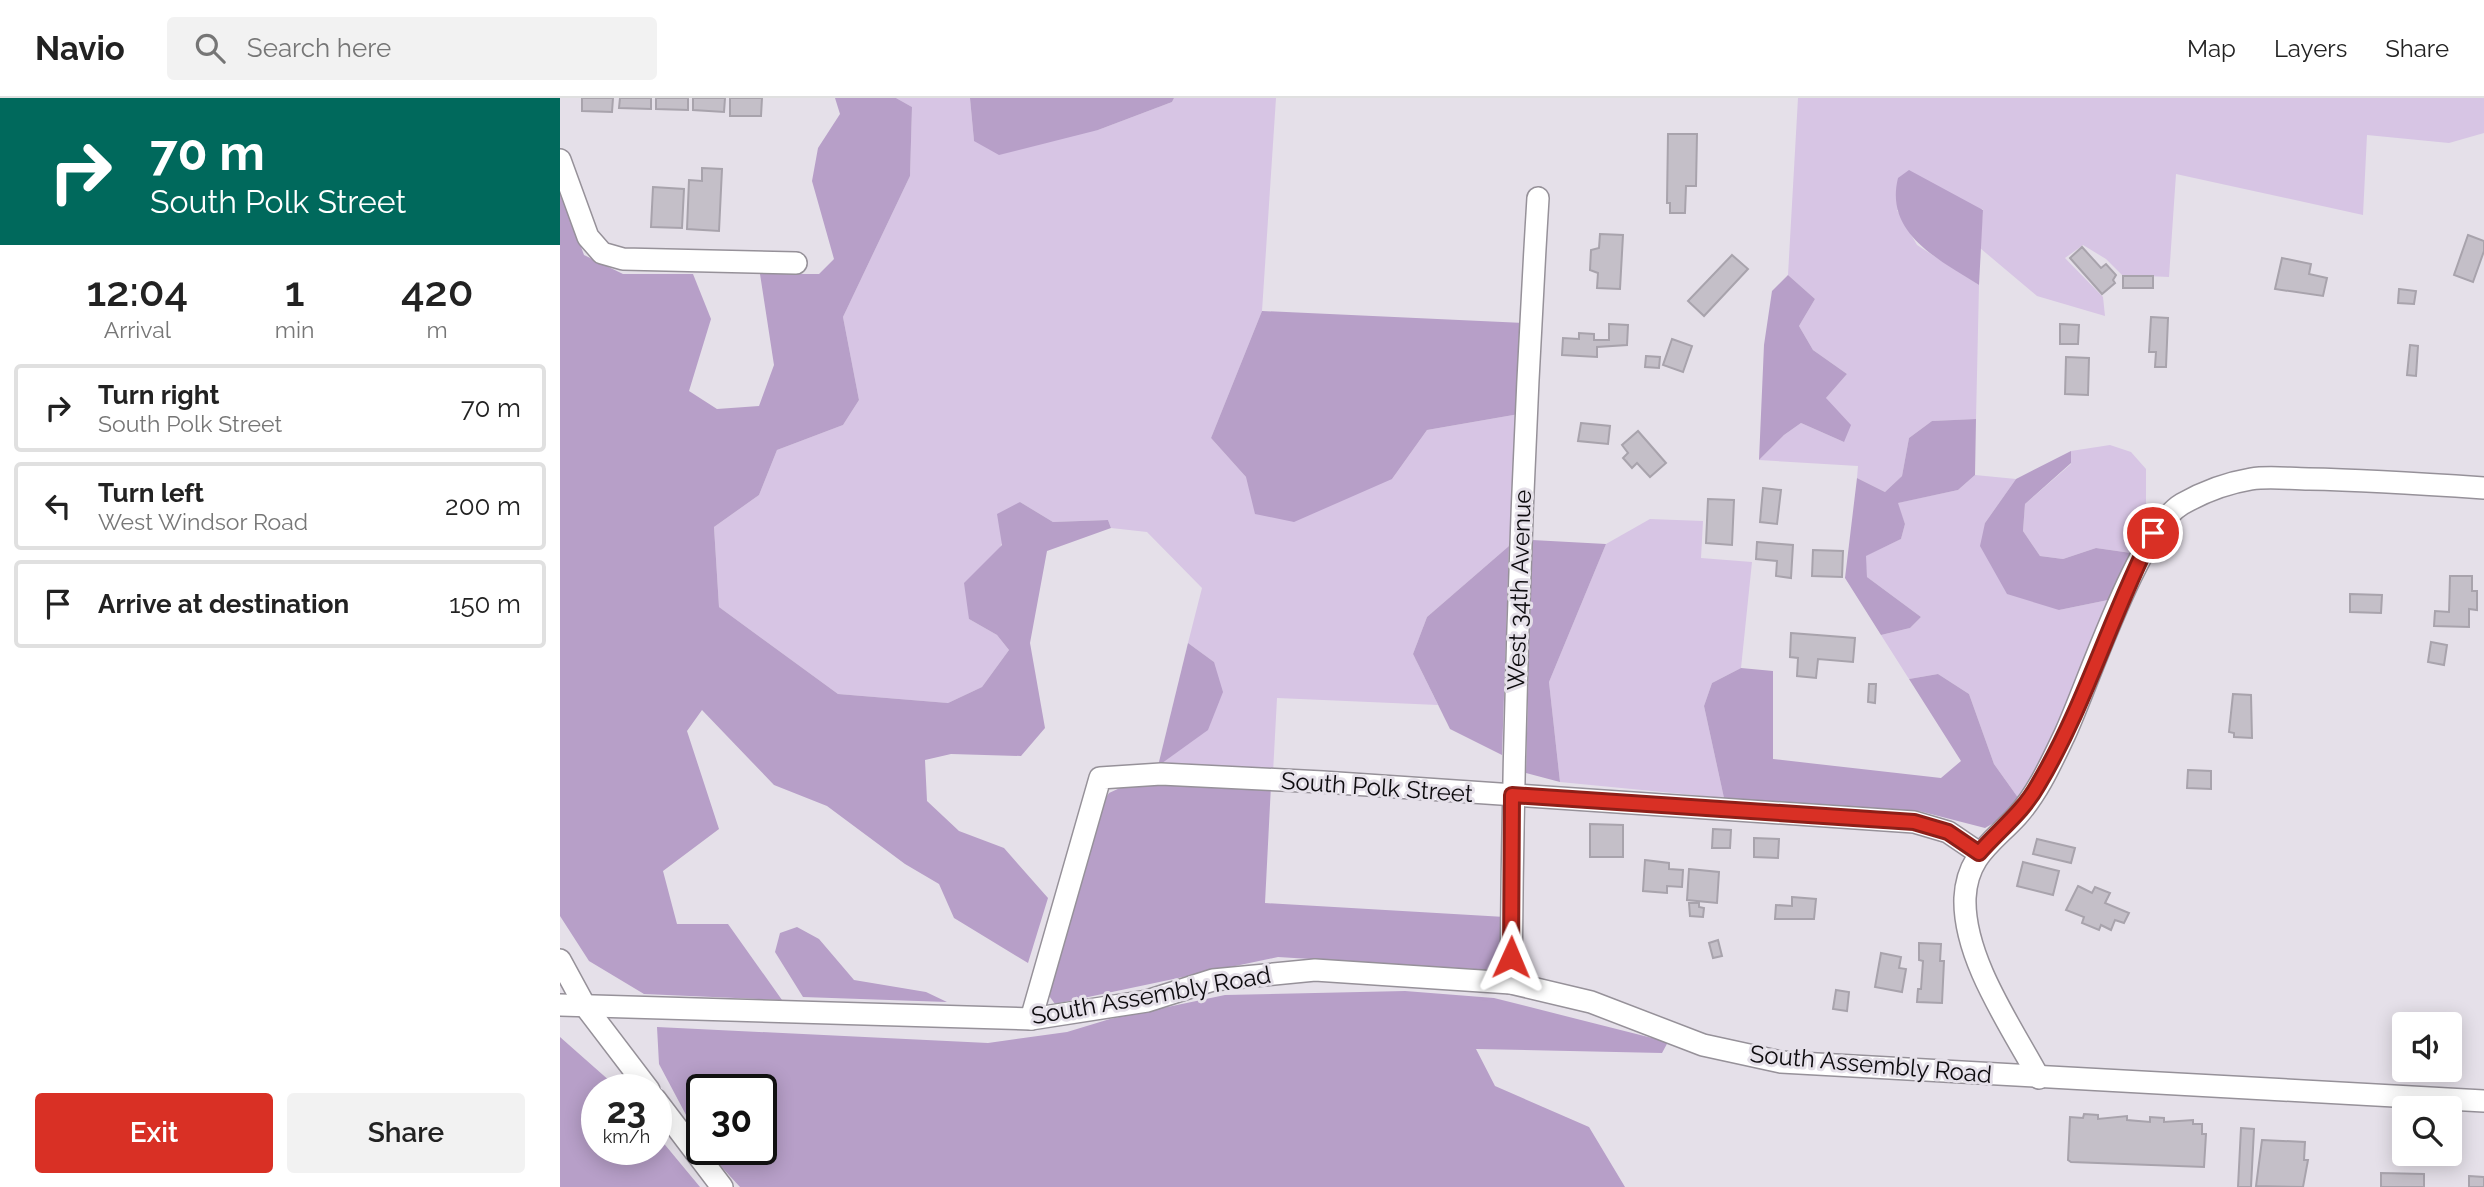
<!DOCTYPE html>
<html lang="en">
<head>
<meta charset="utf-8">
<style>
  :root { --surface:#fff; --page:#f2f2f2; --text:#222; --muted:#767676; --line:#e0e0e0; --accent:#d93025 }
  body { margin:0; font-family:Raleway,sans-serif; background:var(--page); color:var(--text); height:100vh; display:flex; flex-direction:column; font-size:26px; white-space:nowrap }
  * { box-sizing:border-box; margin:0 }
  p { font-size:23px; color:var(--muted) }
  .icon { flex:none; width:38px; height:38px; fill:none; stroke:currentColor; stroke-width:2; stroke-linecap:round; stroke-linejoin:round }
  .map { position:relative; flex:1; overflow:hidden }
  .sheet { display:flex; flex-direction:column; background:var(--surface); width:560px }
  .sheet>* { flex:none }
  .banner { background:#00695c; color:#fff; overflow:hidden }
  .controls { position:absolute; left:1832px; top:914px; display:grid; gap:14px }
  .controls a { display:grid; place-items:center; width:70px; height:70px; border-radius:7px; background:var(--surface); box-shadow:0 4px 18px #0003; font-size:35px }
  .speed { position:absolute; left:21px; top:976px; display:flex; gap:14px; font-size:35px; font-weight:700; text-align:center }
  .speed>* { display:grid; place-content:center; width:91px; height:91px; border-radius:50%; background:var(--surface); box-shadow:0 4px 18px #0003; line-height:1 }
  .speed small { font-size:18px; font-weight:400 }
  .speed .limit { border:4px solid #111; border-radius:10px; background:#fff; color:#111 }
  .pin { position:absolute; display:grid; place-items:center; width:60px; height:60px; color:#fff; margin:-30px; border:4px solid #fff; border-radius:50%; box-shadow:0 2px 7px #0007 }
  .me { position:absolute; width:77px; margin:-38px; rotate:1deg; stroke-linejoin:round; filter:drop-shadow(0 0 5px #0008) }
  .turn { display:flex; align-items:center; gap:24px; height:147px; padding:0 35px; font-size:32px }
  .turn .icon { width:91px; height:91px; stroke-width:2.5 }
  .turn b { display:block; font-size:49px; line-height:60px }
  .eta { display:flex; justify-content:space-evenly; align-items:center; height:119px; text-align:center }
  .eta b { font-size:42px; font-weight:600; line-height:49px }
  .cta { display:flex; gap:14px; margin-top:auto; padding:14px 35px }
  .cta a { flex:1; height:80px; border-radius:7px; background:var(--accent); color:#fff; font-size:28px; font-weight:600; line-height:80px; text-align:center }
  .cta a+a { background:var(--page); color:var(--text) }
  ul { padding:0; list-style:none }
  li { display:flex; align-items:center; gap:21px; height:88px; margin:0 14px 10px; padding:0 21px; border:4px solid var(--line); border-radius:7px }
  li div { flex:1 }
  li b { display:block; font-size:26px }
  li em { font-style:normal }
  header { display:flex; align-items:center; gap:42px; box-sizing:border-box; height:98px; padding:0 35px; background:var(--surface); border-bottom:2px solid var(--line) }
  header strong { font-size:33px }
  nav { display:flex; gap:38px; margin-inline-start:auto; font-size:24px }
  .search { width:490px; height:63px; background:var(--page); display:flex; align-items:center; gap:18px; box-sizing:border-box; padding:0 24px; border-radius:7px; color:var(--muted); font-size:26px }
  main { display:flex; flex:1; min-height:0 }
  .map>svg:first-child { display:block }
  .green { fill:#d7c5e4 }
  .forest { fill:#b79fc8 }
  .building { fill:#c4bfc8; stroke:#a8a3ac; stroke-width:2 }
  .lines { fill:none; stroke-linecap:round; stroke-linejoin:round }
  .minor-casing { stroke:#969199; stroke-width:24 }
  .minor { stroke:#fff; stroke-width:21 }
  .route-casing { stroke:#8d1f18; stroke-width:18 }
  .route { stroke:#d93025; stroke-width:12 }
  .labels { text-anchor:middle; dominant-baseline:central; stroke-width:6; stroke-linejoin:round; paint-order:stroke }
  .street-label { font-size:24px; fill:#0d0b0e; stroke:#e5e0e9 }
</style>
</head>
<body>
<header>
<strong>Navio</strong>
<div class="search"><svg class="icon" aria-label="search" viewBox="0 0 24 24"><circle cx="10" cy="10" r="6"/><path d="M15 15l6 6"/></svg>Search here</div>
<nav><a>Map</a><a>Layers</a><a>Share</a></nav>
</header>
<main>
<section class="sheet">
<div class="banner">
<div class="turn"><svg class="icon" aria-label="right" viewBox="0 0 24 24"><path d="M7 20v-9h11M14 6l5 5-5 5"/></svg><div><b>70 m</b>South Polk Street</div></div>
</div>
<div class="eta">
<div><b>12:04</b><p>Arrival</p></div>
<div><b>1</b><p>min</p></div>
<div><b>420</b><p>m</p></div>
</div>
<ul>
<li><svg class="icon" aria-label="right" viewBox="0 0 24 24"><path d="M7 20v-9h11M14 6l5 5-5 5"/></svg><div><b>Turn right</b><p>South Polk Street</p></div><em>70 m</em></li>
<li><svg class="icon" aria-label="left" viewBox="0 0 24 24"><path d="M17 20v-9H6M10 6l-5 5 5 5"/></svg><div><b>Turn left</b><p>West Windsor Road</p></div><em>200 m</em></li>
<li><svg class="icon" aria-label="arrive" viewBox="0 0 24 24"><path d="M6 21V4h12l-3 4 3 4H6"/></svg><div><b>Arrive at destination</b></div><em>150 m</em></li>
</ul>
<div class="cta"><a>Exit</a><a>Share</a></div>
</section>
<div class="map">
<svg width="1924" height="1089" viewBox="0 0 1924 1089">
  <rect width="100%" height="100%" fill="#e5e0e9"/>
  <g class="green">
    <polygon points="336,0 410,0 414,43 538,32 612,4 614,0 716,0 702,213 651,340 686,379 832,381 867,332 959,316 949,448 867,519 853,556 878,607 717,600 713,675 598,668 654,564 628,545 642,490 587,434 551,430 548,422 493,424 460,404 409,521 437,537 449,552 422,589 388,605 278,596 159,509 154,429 199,397 217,352 283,327 299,302 283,219 350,78 352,9"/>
    <polygon points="1238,0 1924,0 1924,35 1889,45 1807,37 1803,117 1616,76 1609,179 1562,177 1546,161 1523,147 1505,160 1543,199 1545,218 1477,198 1420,150 1423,111 1337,112 1357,147 1419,187 1416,321 1372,323 1349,340 1342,378 1325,394 1297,380 1298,368 1199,362 1224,337 1241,325 1284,344 1266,300 1287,276 1253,252 1239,228 1255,201 1228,177"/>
    <polygon points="1550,347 1571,354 1586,371 1586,427 1571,455 1536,450 1503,461 1480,458 1463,433 1465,406 1511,366 1511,353"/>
    <polygon points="1415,377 1456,381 1425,425 1499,512 1548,502 1497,632 1459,701 1434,666 1409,596 1378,576 1349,581 1321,537 1350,530 1361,519 1307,479 1305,458 1341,441 1345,426 1337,405 1398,392"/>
    <polygon points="1090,421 1143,423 1141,460 1192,464 1181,570 1152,585 1144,608 1164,700 1000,684 989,584 1046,446"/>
  </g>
  <g class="forest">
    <polygon points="275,0 336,0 352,9 350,78 283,219 299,302 283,327 217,352 199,397 154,429 159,509 278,596 388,605 422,589 449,552 437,537 409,521 404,485 442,447 437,416 460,404 493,424 548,422 551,430 487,453 470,545 485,630 461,658 391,656 365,662 367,703 399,733 444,750 488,800 468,865 394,820 379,786 345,766 267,708 214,687 142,612 127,633 159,731 103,773 117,826 168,826 222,902 84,896 29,863 0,818 0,91 24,157 63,176 133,176 151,221 129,293 157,311 199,308 214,267 200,176 259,176 274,161 252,83 258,50 280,16"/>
    <polygon points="410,0 614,0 612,4 538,32 439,57 414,43"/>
    <path d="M1349,72l74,40 -4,75c-39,-25 -95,-51 -81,-107z"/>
    <polygon points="1228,177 1255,201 1239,228 1253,252 1287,276 1266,300 1291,327 1284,344 1241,325 1224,337 1199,362 1204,247 1212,193"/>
    <polygon points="702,213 964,225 959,316 867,332 832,381 734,424 695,416 686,379 651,340"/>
    <polygon points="1416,321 1415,377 1398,392 1338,405 1345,426 1341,441 1306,458 1307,479 1361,519 1350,530 1321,537 1285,480 1297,380 1325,394 1342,378 1349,340 1372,323"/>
    <polygon points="1511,353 1511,365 1465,406 1463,433 1480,458 1503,461 1536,450 1571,455 1548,502 1499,512 1447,496 1420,448 1425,425 1456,381"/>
    <polygon points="972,442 1046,446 989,584 1000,684 966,675"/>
    <polygon points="949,448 942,657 890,631 853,556 867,519"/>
    <polygon points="628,545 654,564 663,594 648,632 598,668"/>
    <polygon points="1181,570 1213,573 1213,661 1381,680 1401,663 1349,581 1378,576 1409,596 1434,666 1459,701 1446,718 1425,730 1359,713 1164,700 1144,608 1152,585"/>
    <polygon points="573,684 711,687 705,805 945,819 943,865 930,872 718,859 495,906 487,895 539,710 549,695"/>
    <polygon points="237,829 259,841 294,882 366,894 387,904 243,899 215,854 220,835"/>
    <polygon points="845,893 934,900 1108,944 1102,955 916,951 935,988 1029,1029 1065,1089 180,1089 146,1052 201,1052 201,992 142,992 142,1047 99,966 97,929 428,945 507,934 550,921 665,897"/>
    <polygon points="0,939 60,992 37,992 37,1052 96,1052 96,1036 140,1089 0,1089"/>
  </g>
  <g class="building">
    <polygon points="22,0 53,0 52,14 22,13"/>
    <polygon points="60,0 91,0 91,11 59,10"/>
    <polygon points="96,0 128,0 128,12 96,11"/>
    <polygon points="133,0 165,0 164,14 133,12"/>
    <polygon points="170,0 202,0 201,18 170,18"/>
    <polygon points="1108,36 1137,36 1136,88 1126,88 1125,115 1110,115 1110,105 1107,105"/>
    <polygon points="142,70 162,71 159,133 127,131 129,82 142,83"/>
    <polygon points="93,89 124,91 122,130 91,129"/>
    <polygon points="1040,136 1063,137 1060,191 1037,190 1038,175 1030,172 1031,152 1039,150"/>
    <polygon points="1908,137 1924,143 1924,153 1913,184 1894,177"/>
    <polygon points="1522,149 1541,170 1546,166 1556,177 1553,182 1555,185 1542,196 1510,160"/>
    <polygon points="1172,157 1188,171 1144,218 1128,203"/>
    <polygon points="1722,160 1751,166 1749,176 1767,180 1763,198 1715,191"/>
    <rect x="1563" y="178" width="30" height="12"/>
    <polygon points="1839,191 1856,193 1854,206 1838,205"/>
    <polygon points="1591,219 1608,220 1606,269 1595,269 1596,254 1589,254"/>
    <polygon points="1049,226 1068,227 1067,247 1037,249 1037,259 1002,257 1003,240 1019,241 1019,235 1034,236 1034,242 1049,242"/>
    <polygon points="1500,226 1519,227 1518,246 1500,246"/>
    <polygon points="1112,241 1132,248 1123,274 1103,267"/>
    <polygon points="1850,247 1858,248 1856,278 1847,277"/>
    <polygon points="1086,258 1100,259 1099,270 1085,269"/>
    <polygon points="1506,259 1529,260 1528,297 1505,296"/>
    <polygon points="1021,325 1050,328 1048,346 1018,343"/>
    <polygon points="1078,333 1106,365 1090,379 1077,365 1072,370 1063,360 1068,355 1062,347"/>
    <polygon points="1203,390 1221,392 1217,426 1200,424"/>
    <polygon points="1148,401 1174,402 1172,447 1146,445"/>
    <polygon points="1197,444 1233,447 1231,480 1216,478 1217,463 1196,461"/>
    <polygon points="1253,452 1283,453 1282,479 1252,478"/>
    <polygon points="1890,478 1912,478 1912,493 1917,493 1917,512 1909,511 1909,529 1874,528 1875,513 1889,514"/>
    <polygon points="1790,496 1822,497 1821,515 1790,514"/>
    <polygon points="1231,535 1295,540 1293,564 1258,561 1256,580 1237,578 1238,560 1230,559"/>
    <polygon points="1871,544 1887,547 1884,567 1868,564"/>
    <polygon points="1309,586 1316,586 1315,605 1308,604"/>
    <polygon points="1673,596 1691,597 1692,640 1674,639 1674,635 1669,634"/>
    <polygon points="1628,672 1651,673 1651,691 1627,690"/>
    <polygon points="1030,726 1063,727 1063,759 1030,759"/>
    <polygon points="1153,731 1171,732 1170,750 1152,750"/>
    <polygon points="1194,740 1219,741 1218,760 1194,759"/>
    <polygon points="1477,741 1515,750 1511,765 1473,756"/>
    <polygon points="1085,762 1109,765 1109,771 1123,772 1122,789 1107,788 1107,795 1083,793"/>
    <polygon points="1463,764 1499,773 1493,797 1457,788"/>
    <polygon points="1129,771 1159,774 1157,805 1127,802"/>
    <polygon points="1518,788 1532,795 1535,789 1550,795 1545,805 1569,815 1564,825 1555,822 1551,832 1541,827 1539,832 1522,825 1524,819 1506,812"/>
    <polygon points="1232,799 1256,801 1254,821 1215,821 1216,807 1232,808"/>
    <polygon points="1129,805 1139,805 1139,809 1144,810 1143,819 1130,818"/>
    <polygon points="1158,842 1162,858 1153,860 1149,845"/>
    <polygon points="1359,845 1381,846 1380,863 1384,863 1382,905 1357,904 1358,891 1361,891 1363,863 1359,862"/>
    <polygon points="1321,855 1341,859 1339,870 1346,871 1342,894 1315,889"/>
    <polygon points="1276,892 1289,894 1287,913 1273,911"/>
    <polygon points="1524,1016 1538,1017 1538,1021 1567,1018 1567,1022 1590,1024 1590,1019 1604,1020 1604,1024 1633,1022 1633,1026 1642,1026 1642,1036 1646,1036 1644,1069 1511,1064 1508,1062 1510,1019 1523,1020"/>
    <polygon points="1681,1030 1694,1031 1691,1089 1678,1089"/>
    <polygon points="1702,1042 1745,1044 1744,1062 1748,1062 1743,1089 1696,1088"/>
    <polygon points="1821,1075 1864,1076 1864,1089 1821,1089"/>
    <polygon points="1909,1078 1924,1079 1924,1089 1909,1089"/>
  </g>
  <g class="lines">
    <defs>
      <g id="minor">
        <polyline points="0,62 28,139 42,155 63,161 236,165"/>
        <polyline points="0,862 25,908 89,992"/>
        <path d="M951,885c2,-262 11,-524 27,-785"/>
        <polyline points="0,907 471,921 587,903 653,882 755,872 951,885 1031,904 1143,947 1221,964 1924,1003"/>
        <polyline points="471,921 540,680 601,676 763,684 1354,724 1388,734 1419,755"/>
        <path d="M1479,980c-28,-52 -76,-120 -74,-180 2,-42 27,-55 52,-82 21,-23 35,-55 48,-82 24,-52 73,-204 117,-230 21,-12 45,-21 69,-25 19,-3 39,0 58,0 58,1 117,5 175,9"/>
        <polyline points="96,1002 162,1089"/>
      </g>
    </defs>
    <use href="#minor" class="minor-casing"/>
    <use href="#minor" class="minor"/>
  </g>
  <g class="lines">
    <defs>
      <path id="route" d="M951,859l1,-162 402,27 34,10 31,21c20,-23 44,-41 59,-68 47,-79 73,-170 115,-252"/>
    </defs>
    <use href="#route" class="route-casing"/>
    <use href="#route" class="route"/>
  </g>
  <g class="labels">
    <g class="street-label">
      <text transform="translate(959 492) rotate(-88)">West 34th Avenue</text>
      <text transform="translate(817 689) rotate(4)">South Polk Street</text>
      <text transform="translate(591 897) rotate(-10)">South Assembly Road</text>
      <text transform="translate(1311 966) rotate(5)">South Assembly Road</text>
    </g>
  </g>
</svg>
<div class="controls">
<a><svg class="icon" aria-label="sound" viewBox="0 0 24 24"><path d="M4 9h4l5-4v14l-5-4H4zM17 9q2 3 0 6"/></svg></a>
<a><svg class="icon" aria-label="search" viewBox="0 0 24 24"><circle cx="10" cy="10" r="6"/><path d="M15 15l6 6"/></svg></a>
</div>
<div class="speed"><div>23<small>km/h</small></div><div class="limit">30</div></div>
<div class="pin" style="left:1593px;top:435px;background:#d93025"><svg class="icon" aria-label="arrive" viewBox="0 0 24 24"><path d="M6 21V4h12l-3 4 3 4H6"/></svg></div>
<svg class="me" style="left:951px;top:859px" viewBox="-20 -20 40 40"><path d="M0-17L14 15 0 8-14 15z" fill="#d93025" stroke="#fff" stroke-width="4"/></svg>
</div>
</main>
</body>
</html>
